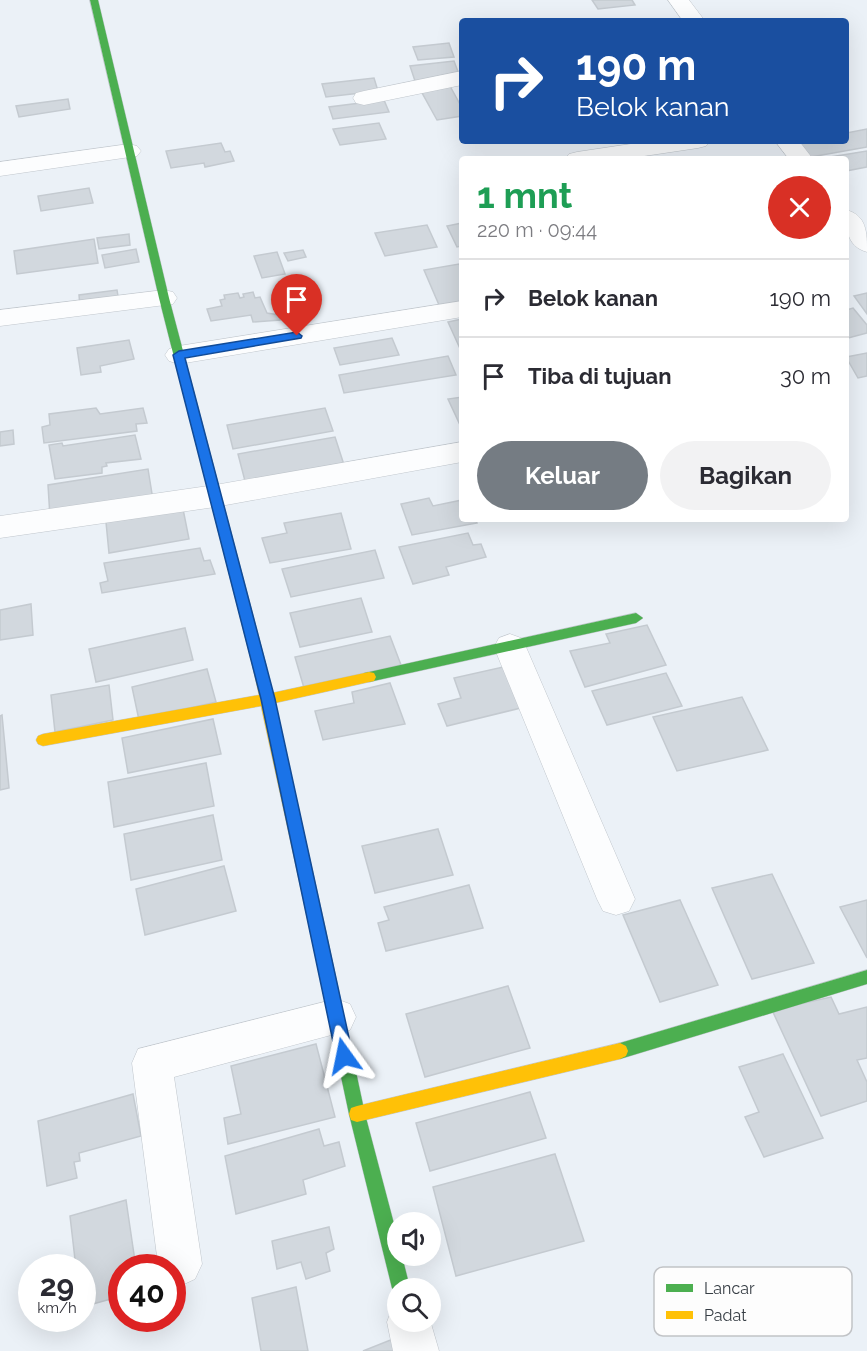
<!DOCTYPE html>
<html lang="id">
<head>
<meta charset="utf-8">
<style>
  :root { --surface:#fff; --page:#f2f2f3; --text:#2b2b33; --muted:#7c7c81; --line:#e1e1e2; --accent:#757c83 }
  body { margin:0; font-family:Raleway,sans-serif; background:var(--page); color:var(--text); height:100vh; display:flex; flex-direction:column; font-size:22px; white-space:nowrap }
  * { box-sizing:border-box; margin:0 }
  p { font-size:20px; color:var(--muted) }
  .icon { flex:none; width:33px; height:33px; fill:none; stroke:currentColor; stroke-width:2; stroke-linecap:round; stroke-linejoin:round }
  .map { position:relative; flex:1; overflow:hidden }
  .side { position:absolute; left:459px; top:156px; width:390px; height:366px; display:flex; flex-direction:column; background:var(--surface); border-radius:6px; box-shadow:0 6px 24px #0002 }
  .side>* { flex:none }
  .guide { position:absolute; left:459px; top:18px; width:390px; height:126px; border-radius:6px; box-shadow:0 6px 24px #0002; background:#1a4fa0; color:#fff; overflow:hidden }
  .tools { position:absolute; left:387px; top:1212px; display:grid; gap:12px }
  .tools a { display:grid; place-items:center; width:54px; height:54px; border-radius:50%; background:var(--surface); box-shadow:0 6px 24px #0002; font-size:30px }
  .speed { position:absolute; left:18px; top:1254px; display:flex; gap:12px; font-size:30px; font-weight:700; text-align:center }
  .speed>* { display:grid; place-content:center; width:78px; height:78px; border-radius:50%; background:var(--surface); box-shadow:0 6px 24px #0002; line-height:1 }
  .speed small { font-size:15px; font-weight:400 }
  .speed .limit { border:9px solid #d22; background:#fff; color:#111 }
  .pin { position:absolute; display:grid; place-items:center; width:51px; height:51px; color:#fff; margin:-62px -26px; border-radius:50% 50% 50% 0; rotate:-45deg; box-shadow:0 0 6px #0007 }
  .pin .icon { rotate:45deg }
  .me { position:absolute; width:66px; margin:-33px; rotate:348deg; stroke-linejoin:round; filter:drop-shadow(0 0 4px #0008) }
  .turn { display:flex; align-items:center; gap:21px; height:126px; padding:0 18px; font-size:27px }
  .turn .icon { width:78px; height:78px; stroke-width:2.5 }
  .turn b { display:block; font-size:42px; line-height:51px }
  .round { display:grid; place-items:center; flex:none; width:63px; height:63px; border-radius:32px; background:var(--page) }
  .headline { display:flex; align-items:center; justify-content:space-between; height:102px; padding:0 18px }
  h1 { font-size:36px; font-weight:700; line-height:45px; color:#1e9e55 }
  .button { display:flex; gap:12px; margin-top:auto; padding:12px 18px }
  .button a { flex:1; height:69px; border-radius:36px; background:var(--accent); color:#fff; font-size:24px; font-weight:700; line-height:69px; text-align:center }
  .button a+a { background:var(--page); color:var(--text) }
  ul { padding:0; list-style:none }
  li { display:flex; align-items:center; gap:18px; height:78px; padding:0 18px; border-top:2px solid var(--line) }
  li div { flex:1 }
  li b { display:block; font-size:22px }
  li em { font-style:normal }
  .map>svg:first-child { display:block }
  .building { fill:#d2d8de; stroke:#c4cad0; stroke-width:1.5 }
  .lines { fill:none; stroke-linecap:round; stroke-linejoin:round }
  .street-casing { stroke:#c0c6cc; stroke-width:1 }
  .fast-casing { stroke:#c0c6cc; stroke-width:1 }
  .slow-casing { stroke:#c0c6cc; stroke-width:1 }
  .street { fill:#fcfdfe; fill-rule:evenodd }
  .fast { fill:#4caf50; fill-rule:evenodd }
  .slow { fill:#ffc107; fill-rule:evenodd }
  .route { fill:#1a73e8; stroke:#114b97; stroke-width:1.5 }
  .key { fill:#fdfdfd; stroke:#c1c3c6; stroke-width:1.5 }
  .key-label { font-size:16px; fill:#363d44 }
</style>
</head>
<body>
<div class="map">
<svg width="867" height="1351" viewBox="0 0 867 1351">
  <rect width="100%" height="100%" fill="#ebf1f7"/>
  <g class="building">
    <polygon points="592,0 632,0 635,5 598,9"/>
    <polygon points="449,43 454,57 418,60 413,47"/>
    <polygon points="454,61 460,77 415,81 410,66"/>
    <polygon points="374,78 378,91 326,97 322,84"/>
    <polygon points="450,86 462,108 462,116 437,120 421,91"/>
    <polygon points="68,99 70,109 19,117 16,106"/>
    <polygon points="384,100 389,112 333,119 329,107"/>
    <polygon points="379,123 386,139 340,145 333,129"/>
    <polygon points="867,129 867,147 811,157 798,142 846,141 846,133"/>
    <polygon points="221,143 225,152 230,151 234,161 205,167 204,163 171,168 166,151"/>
    <polygon points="867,151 867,167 846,171 846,159 824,158"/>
    <polygon points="89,188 93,203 41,211 38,196"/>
    <polygon points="462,223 462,246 457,247 447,226"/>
    <polygon points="427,225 437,247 385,256 375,233"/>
    <polygon points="129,234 130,245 99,249 97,238"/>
    <polygon points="94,239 98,263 17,274 14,251"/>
    <polygon points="136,249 139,262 105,268 102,255"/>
    <polygon points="303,250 306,257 288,261 284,253"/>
    <polygon points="277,252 285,274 262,278 254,256"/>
    <polygon points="459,264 462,270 462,302 439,305 424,270"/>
    <polygon points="117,290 119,302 80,307 79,295"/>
    <polygon points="253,292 255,298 260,297 267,313 279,315 280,320 253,322 251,315 211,321 207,309 222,306 220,300 225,299 224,295 238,293 240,298 244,297 243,294"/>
    <polygon points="867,293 867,314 854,296"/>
    <polygon points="853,308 867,325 867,333 848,338 846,310"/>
    <polygon points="462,319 462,353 448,322"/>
    <polygon points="392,338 399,355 340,365 334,348"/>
    <polygon points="129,340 134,359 100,366 101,372 81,375 77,348"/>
    <polygon points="867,353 867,376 858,378 846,357"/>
    <polygon points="448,356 456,375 344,393 339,375"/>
    <polygon points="462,397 462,425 460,425 448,399"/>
    <polygon points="96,408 100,414 143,408 147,423 136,424 137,431 44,443 42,427 50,425 49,414"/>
    <polygon points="325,408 333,431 233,449 227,425"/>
    <polygon points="13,430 14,444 0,446 0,432"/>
    <polygon points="135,435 141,459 106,463 107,466 102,467 102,473 55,479 49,445 62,443 63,446"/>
    <polygon points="335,437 345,468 246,485 238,454"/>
    <polygon points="148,469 153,500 50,517 48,485"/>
    <polygon points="429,498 433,506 462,500 462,519 475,519 477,523 412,535 401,504"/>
    <polygon points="183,509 189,539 109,553 106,522"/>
    <polygon points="341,513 351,549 270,563 262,538 287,533 284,523"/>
    <polygon points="468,533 473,545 481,544 486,557 446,567 449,575 413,584 399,547"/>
    <polygon points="200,548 204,561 210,560 215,574 102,593 100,583 108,581 104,563"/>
    <polygon points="375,550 384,578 291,597 282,569"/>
    <polygon points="361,598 372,632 300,647 290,613"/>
    <polygon points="31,604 33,635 0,640 0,610"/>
    <polygon points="647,625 666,665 585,687 570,651 610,643 606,634"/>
    <polygon points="185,628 193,660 96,682 89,649"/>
    <polygon points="390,636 401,665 304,688 295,657"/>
    <polygon points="512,665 529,706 447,726 438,704 461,698 454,678"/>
    <polygon points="207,669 216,702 139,720 132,687"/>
    <polygon points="666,673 682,706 607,725 592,691"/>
    <polygon points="390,683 405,724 323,740 315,711 354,703 352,692"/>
    <polygon points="109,685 113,720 55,732 51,695"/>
    <polygon points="742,697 768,750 677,771 653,717"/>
    <polygon points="2,715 9,788 0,790 0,716"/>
    <polygon points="213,719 221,754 128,773 122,738"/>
    <polygon points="206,763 214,806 114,827 108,782"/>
    <polygon points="213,815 222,860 131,880 124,834"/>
    <polygon points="438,829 453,875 375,893 362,846"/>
    <polygon points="224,866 236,911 145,935 136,889"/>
    <polygon points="772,874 814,963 752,979 712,888"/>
    <polygon points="469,885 483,928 386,951 378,923 389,920 384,907"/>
    <polygon points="680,900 718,985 660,1002 623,915"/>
    <polygon points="867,900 867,958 840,907"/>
    <polygon points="508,986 530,1048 425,1077 406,1014"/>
    <polygon points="831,997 839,1014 867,1007 867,1058 857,1060 867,1082 867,1101 821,1116 772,1010"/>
    <polygon points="316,1044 335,1117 228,1144 224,1118 241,1114 231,1066"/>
    <polygon points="783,1054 823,1138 764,1157 745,1117 759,1112 739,1067"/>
    <polygon points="530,1092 546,1138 430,1171 416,1123"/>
    <polygon points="133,1094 141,1136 79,1153 80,1161 74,1162 77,1178 47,1186 38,1121"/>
    <polygon points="319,1129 324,1146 339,1142 345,1166 303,1180 306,1194 236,1214 225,1156"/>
    <polygon points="555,1154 584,1241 456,1276 433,1187"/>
    <polygon points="126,1200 136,1268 122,1268 122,1296 82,1307 82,1268 76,1268 70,1216"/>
    <polygon points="329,1227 334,1249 326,1253 330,1271 306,1279 301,1262 277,1269 272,1241"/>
    <polygon points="296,1287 308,1351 261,1351 252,1298"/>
    <polygon points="393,1339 397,1351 363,1351"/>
  </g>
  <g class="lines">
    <defs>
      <g id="street">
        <polygon points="668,0 689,0 705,21 683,21"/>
        <polygon points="462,71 462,85 364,105 356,103 353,98 356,93 364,91"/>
        <polygon points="651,141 710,141 706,146 698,148 624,159 565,159 569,154 577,152"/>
        <polygon points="775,141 799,141 813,159 789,159"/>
        <polygon points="129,144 137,146 141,151 137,156 0,176 0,162"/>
        <path d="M846,210c21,5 21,23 21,42 -21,-6 -21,-24 -21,-42z"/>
        <polygon points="164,290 173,292 177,298 173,304 0,326 0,310"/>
        <polygon points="462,301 462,317 179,364 169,361 165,355 169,349 179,346"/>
        <polygon points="462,442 462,462 215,507 0,538 0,516 215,485"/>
        <polygon points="510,634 521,638 526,647 635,899 629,911 616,915 603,911 597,899 494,647 499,638"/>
        <polygon points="336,999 350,1004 356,1017 350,1030 174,1077 202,1264 195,1279 180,1286 172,1283 172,1268 160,1268 158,1264 132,1063 138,1049"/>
        <polygon points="398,1304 398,1322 430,1320 439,1351 393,1351 387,1322 393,1306"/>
      </g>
      <g id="fast">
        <polygon points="90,0 98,0 169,298 267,668 265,672 255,672 253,668 159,298"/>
        <polygon points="636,613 643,618 636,623 369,682 364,681 362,677 364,673 369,672"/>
        <polygon points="318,924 323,926 326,931 365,1114 398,1239 398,1256 402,1256 410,1288 398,1288 398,1296 392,1288 349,1114 310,931 313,926"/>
        <polygon points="867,970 867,984 620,1059 614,1056 612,1051 614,1046 620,1043"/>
      </g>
      <g id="slow">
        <polygon points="260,663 265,664 272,693 369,672 374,673 376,677 374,681 369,682 275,703 326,931 323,936 318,938 313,936 310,931 261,706 43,746 38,744 36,740 38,736 43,734 259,695 253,668 255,664"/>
        <polygon points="620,1043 626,1046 628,1051 626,1056 620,1059 357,1122 351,1120 349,1114 351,1108 357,1106"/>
      </g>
    </defs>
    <use href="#street" class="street-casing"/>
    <use href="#fast" class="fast-casing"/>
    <use href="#slow" class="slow-casing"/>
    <use href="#street" class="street"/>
    <use href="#fast" class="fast"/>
    <use href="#slow" class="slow"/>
  </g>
  <polygon class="route" points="297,332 302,336 301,338 185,358 275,699 353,1056 350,1061 344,1064 339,1061 336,1056 261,699 173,355 179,351"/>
  <rect x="654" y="1267" width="198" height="69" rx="9" class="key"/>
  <rect x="666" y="1284" width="27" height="8" fill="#4caf50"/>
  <rect x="666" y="1311" width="27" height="8" fill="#ffc107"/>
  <g class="key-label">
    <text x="704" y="1294">Lancar</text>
    <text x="704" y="1321">Padat</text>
  </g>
</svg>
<div class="tools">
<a><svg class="icon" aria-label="sound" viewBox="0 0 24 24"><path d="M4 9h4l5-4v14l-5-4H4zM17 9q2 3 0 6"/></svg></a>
<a><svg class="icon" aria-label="search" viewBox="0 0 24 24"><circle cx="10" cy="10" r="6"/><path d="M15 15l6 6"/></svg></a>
</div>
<div class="speed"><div>29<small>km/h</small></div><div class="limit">40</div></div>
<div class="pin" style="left:297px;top:336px;background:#d93025"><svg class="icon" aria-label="arrive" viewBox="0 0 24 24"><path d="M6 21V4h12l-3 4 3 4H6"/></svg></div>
<svg class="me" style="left:344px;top:1056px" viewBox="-20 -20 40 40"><path d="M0-17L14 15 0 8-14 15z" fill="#1a73e8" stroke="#fff" stroke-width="4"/></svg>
<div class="guide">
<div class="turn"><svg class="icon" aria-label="right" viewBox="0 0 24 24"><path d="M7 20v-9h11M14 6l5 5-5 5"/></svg><div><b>190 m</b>Belok kanan</div></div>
</div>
<section class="side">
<div class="headline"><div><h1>1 mnt</h1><p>220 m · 09:44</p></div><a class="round" style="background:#d93025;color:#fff"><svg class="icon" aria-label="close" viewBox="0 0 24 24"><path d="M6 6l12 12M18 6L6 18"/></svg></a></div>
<ul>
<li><svg class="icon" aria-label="right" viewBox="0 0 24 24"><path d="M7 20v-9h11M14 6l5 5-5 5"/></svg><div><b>Belok kanan</b></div><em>190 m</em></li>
<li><svg class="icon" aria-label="arrive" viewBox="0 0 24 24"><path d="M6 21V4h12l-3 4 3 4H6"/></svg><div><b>Tiba di tujuan</b></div><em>30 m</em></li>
</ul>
<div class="button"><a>Keluar</a><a>Bagikan</a></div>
</section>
</div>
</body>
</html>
